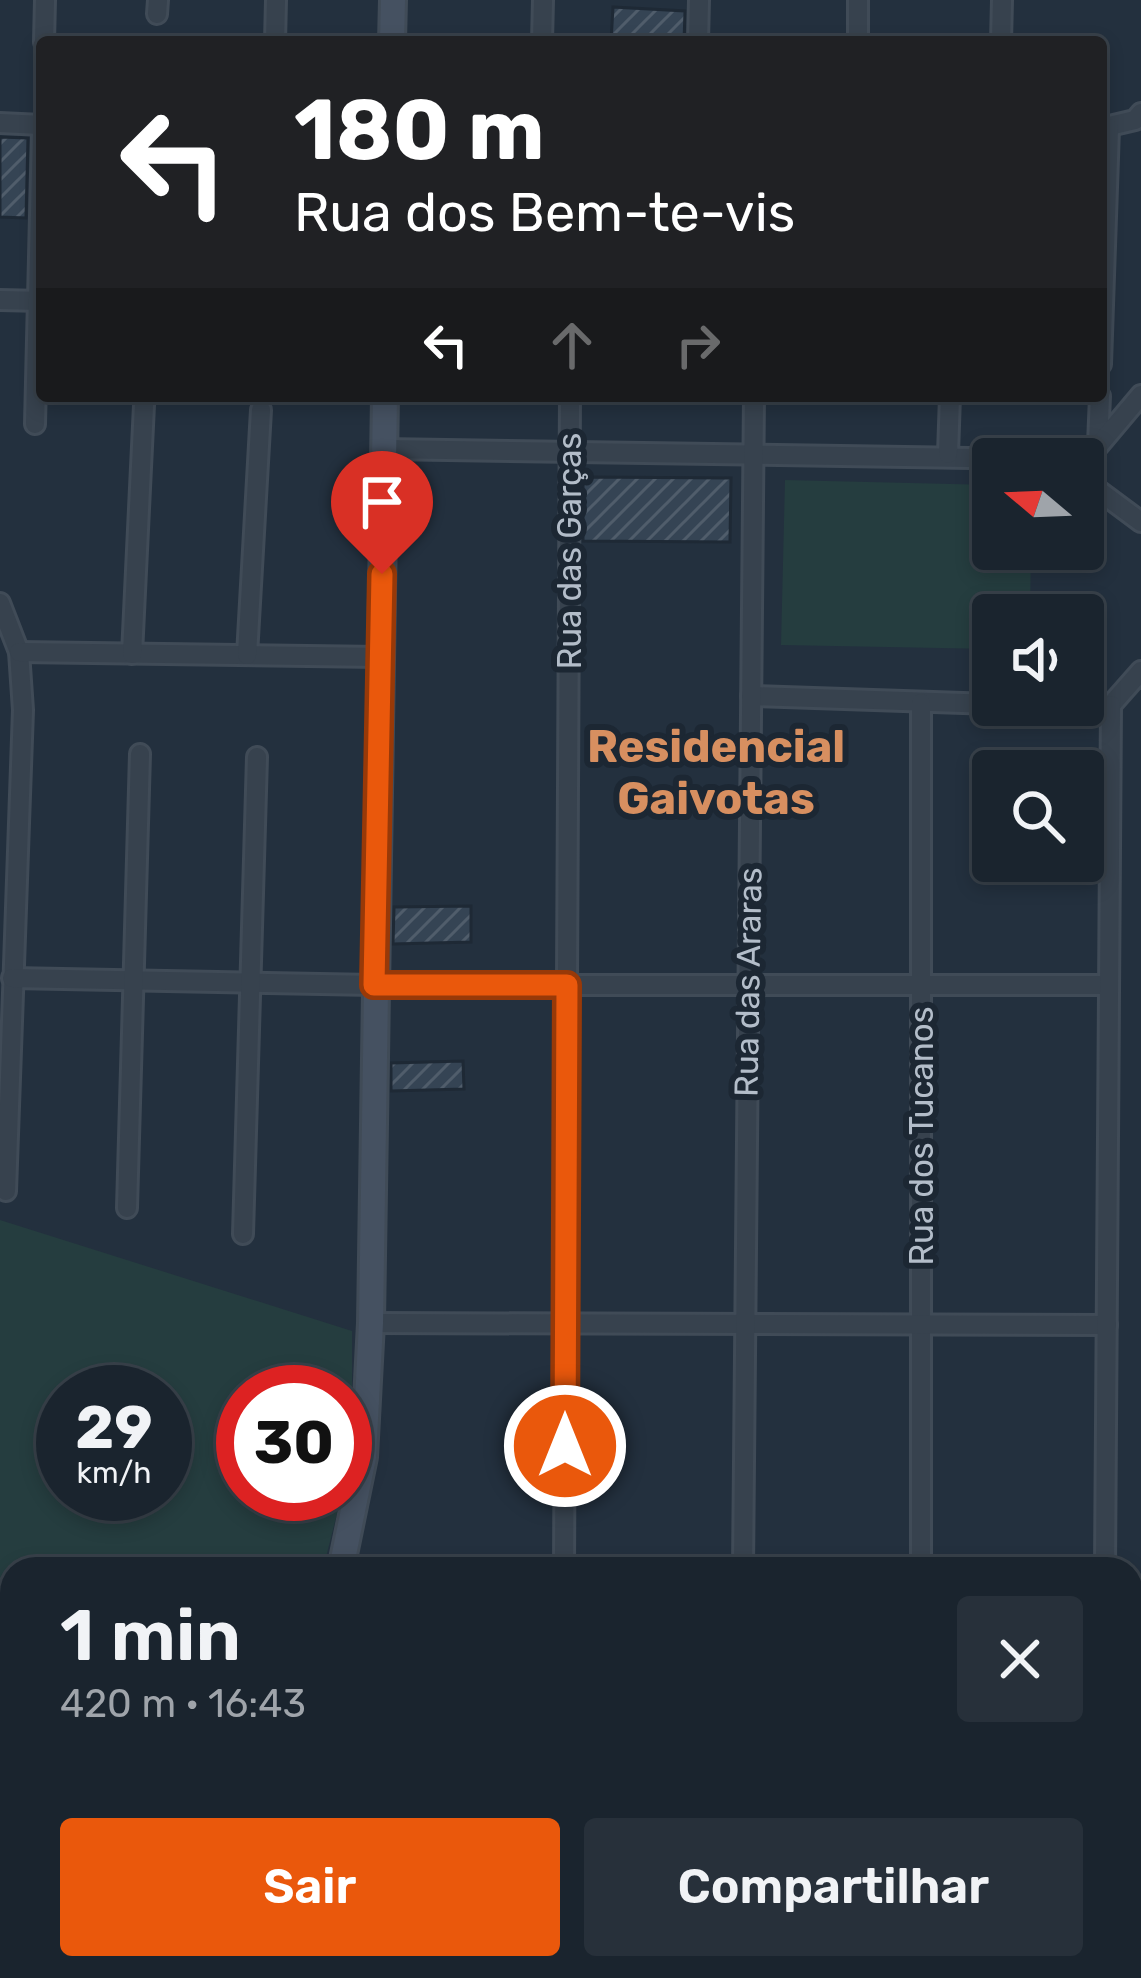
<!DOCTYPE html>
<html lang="pt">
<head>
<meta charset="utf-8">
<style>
  :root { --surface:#1a242e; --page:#27303a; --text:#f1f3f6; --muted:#9fa4aa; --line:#38414a; --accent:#ea580c }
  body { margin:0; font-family:Rubik,sans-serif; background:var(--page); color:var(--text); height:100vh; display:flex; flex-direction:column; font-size:45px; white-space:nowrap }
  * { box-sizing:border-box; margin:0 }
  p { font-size:39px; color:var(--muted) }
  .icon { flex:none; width:66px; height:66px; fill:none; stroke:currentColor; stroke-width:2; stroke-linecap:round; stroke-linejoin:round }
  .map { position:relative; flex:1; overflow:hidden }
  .drawer { position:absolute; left:0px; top:1557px; width:1143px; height:423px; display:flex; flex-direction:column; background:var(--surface); border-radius:36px 36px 0 0; box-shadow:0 6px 18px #0003,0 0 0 3px var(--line) }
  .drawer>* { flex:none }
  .top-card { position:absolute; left:36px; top:36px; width:1071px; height:366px; border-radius:12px; box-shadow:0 6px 18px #0003,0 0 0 3px var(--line); background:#202124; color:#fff; overflow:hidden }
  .needle { width:78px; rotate:289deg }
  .fabs { position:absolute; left:972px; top:438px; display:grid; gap:24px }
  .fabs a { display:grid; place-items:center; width:132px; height:132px; border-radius:12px; background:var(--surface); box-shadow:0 6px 18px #0003,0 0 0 3px var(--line); font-size:60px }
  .speed { position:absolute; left:36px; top:1365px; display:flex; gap:24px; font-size:60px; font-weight:700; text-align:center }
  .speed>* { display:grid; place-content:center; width:156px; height:156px; border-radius:50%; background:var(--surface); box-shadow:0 6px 18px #0003,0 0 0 3px var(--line); line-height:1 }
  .speed small { font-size:30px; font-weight:400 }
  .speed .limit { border:18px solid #d22; background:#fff; color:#111 }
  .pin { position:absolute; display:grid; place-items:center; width:102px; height:102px; color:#fff; margin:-123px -51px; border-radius:50% 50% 50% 0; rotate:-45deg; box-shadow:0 0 12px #0007 }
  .pin .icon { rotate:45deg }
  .me { position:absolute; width:132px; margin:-66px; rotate:0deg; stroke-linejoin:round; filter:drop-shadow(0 0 9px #0008) }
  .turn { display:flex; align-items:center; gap:42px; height:252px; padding:0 60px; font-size:54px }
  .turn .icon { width:156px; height:156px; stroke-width:2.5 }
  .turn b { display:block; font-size:84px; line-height:102px }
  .lanes { display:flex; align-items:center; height:114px; padding:0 60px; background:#0003; justify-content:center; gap:60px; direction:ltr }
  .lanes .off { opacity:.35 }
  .round { display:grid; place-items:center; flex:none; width:126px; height:126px; border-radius:12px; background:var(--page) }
  .head { display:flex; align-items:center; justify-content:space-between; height:204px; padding:0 60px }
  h1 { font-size:72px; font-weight:600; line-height:90px }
  .cta { display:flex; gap:24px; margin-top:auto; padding:24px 60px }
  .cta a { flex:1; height:138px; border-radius:12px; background:var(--accent); color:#fff; font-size:48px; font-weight:600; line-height:138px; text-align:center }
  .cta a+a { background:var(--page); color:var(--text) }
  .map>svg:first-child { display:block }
  .grass { fill:#253d3f; fill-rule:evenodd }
  .building { fill:url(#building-hatch); stroke:#1e2935; stroke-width:3 }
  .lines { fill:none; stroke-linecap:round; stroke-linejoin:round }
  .street-casing { stroke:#404b57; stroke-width:24 }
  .secondary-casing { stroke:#404b57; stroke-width:30 }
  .street { stroke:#37424e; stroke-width:18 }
  .secondary { stroke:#455161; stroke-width:24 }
  .route-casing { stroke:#983908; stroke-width:30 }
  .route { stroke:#ea580c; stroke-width:21 }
  .labels { text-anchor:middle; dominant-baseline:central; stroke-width:12; stroke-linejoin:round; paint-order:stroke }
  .street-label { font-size:33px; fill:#b3bdc9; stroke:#1c2733 }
  .district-label { font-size:45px; font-weight:bold; fill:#d78f60; stroke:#1c2733 }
</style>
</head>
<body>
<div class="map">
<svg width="1141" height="1978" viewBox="0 0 1141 1978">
  <defs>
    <pattern id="building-hatch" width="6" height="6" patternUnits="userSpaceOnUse" patternTransform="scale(3)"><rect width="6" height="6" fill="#354454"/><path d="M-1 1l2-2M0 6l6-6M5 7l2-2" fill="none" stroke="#505d6b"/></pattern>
  </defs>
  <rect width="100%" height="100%" fill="#23303e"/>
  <g class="grass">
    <polygon points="785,480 993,485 993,549 1031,549 1030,615 993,615 993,649 781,645"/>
    <path d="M0,1220l352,111v87l-7,55v-81h-102v102h99l-19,75h-311v213l-12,-4zM63,1392h102v102h-102z"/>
  </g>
  <g class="building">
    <polygon points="613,7 685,11 684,42 611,42"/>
    <polygon points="0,137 28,138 26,218 0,217"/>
    <polygon points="583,477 731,478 730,542 583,541"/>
    <polygon points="471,906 471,942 393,944 394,907"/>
    <polygon points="463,1061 464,1089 391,1091 391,1063"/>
  </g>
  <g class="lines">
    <defs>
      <g id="street">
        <polyline points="157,14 158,0"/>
        <polyline points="44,42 45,0"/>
        <polyline points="275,42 276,0"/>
        <polyline points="542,42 543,0"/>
        <polyline points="698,42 699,0"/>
        <polyline points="858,42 858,0"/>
        <polyline points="1001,42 1002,0"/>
        <polyline points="0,123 42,125"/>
        <polyline points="1101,128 1135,120 1141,113"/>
        <polyline points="0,300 42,301"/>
        <polyline points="1101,364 1109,128"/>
        <polyline points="35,424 42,132"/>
        <polyline points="1098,444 1100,396"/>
        <polyline points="384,449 1032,459"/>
        <polyline points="948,454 950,396"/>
        <polyline points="1083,464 1141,395"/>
        <polyline points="1083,479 1141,522"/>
        <polyline points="0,603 19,652 23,710 6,1191"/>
        <polyline points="19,652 380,657"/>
        <polyline points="132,654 144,405"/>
        <polyline points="247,655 261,410"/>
        <polyline points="751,696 993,704"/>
        <polyline points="921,703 921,1569"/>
        <polyline points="1071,705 1111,705"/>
        <polyline points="1111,705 1141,671"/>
        <polyline points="12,978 374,985 1109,985"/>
        <polyline points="127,1208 140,754"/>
        <polyline points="243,1234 257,757"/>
        <polyline points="371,1323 1107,1325"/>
        <polyline points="564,1569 570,396"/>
        <polyline points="743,1569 754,396"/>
        <polyline points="1105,1569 1111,705"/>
        <polyline points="1131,1792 1141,1796"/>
        <polyline points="1131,1951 1141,1954"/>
        <polyline points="660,1968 695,1978"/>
        <polyline points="599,1978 602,1968"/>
        <polyline points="943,1978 946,1968"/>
      </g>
      <g id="secondary">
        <polyline points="392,42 393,0"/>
        <polyline points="341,1569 364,1457 371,1323 385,396"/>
        <polyline points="218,1978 221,1968"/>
      </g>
    </defs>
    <use href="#street" class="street-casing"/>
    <use href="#secondary" class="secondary-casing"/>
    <use href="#street" class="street"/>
    <use href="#secondary" class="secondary"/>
  </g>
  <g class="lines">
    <defs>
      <polyline id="route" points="382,574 374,985 567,985 565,1446"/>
    </defs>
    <use href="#route" class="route-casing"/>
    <use href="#route" class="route"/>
  </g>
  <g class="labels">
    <g class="street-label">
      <text transform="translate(569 551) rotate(-90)">Rua das Garças</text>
      <text transform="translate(748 982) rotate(-89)">Rua das Araras</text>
      <text transform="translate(921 1136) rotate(-90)">Rua dos Tucanos</text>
    </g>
    <g class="district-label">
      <text x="716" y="746">Residencial<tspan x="716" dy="52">Gaivotas</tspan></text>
    </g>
  </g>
</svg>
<div class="fabs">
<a><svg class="needle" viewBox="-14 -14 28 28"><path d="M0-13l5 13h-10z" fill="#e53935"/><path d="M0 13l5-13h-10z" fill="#9fa4aa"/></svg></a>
<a><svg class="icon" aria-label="sound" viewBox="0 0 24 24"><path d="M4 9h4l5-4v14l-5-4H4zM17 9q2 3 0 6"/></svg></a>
<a><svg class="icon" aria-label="search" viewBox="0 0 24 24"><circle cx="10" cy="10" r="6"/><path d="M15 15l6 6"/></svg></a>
</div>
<div class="speed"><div>29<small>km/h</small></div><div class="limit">30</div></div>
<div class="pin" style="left:382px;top:574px;background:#d93025"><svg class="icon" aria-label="arrive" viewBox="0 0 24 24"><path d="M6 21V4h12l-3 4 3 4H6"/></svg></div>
<svg class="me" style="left:565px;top:1446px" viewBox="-20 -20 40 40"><circle r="17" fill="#ea580c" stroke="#fff" stroke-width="3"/><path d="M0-11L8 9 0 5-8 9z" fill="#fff"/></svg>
<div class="top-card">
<div class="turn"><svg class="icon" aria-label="left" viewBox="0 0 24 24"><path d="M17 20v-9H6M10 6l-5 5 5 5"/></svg><div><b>180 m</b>Rua dos Bem-te-vis</div></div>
<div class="lanes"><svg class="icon" aria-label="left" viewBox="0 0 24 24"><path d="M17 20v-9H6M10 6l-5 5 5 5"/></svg><svg class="icon off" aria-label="ahead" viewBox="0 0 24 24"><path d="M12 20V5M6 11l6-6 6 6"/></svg><svg class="icon off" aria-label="right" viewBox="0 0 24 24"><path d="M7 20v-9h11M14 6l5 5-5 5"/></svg></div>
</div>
<section class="drawer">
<div class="head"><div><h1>1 min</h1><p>420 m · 16:43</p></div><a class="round"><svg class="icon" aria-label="close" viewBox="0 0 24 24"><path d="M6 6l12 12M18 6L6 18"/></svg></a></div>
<div class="cta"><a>Sair</a><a>Compartilhar</a></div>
</section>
</div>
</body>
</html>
